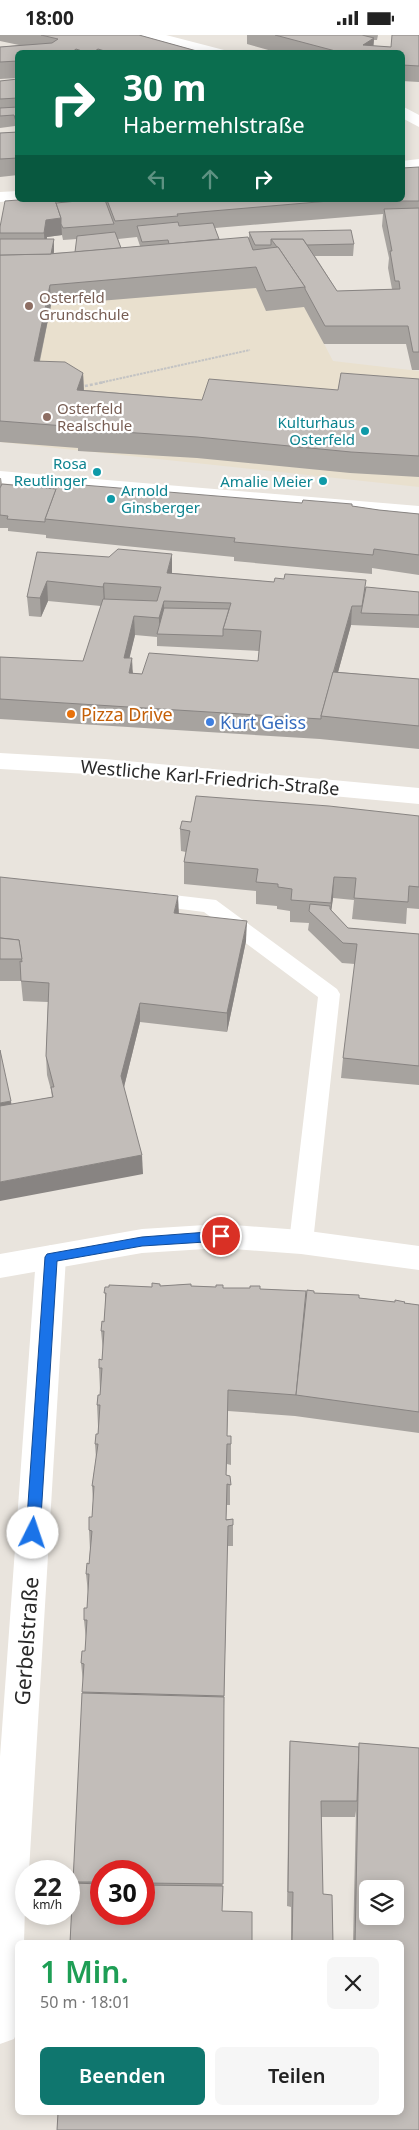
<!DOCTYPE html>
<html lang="de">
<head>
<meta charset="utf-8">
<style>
  :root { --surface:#fff; --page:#f6f6f6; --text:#222; --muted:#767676; --accent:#0f766e }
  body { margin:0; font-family:"Noto Sans",sans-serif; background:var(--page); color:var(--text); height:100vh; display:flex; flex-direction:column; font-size:19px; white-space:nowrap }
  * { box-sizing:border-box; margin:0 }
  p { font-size:16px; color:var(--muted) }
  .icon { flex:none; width:28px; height:28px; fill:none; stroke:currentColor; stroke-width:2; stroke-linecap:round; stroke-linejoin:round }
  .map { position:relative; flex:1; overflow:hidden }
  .side { position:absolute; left:15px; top:1905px; width:389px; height:175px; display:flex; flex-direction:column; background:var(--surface); border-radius:8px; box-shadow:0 2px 12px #0003 }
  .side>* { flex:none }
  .hud { position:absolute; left:15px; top:15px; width:390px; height:152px; border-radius:8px; box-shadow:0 2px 12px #0003; background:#0b6e4f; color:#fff; overflow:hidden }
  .tools { position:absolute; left:359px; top:1845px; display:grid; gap:10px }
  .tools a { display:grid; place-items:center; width:45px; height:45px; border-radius:8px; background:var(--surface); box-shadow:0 2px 12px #0003; font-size:25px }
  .speed { position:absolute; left:15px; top:1825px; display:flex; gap:10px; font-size:25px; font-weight:700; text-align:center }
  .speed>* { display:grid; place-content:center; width:65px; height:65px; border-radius:50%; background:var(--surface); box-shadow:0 2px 12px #0003; line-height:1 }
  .speed small { font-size:12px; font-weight:400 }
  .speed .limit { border:8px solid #d22; background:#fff; color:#111 }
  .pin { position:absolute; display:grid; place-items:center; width:42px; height:42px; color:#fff; margin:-21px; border:2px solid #fff; border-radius:50%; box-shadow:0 1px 5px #0007 }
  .me { position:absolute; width:55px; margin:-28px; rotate:4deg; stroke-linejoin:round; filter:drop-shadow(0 0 4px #0008) }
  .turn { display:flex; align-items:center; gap:18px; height:105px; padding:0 25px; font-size:22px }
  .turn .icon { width:65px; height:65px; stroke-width:2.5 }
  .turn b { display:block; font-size:35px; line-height:42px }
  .lanes { display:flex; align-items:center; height:48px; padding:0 25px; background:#0003; justify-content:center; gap:25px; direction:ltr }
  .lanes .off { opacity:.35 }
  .round { display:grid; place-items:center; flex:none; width:52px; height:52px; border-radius:8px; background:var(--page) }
  .headline { display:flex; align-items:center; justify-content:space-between; height:85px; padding:0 25px }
  h1 { font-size:30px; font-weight:600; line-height:38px; color:#1e9e55 }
  .primary-button { display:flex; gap:10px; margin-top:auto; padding:10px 25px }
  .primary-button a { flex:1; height:58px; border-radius:8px; background:var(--accent); color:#fff; font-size:20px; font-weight:600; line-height:58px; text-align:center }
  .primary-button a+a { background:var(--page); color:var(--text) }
  .status { display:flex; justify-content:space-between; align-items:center; height:35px; padding:0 25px; background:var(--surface); direction:ltr }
  .status svg { height:14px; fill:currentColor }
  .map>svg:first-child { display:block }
  .education { fill:#e9e0ce }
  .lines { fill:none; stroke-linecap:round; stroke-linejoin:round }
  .path-far1 { stroke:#c3c3c3; stroke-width:2; stroke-dasharray:2.5 1; stroke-linecap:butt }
  .path { stroke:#c3c3c3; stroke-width:2.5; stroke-dasharray:3 2; stroke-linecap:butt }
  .service { fill:#fff; fill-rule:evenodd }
  .minor { fill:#fff; fill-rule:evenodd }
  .tertiary { fill:#fff; fill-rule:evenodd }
  .secondary { fill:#fff; fill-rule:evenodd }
  .wall { fill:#a7a39f; fill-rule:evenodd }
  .shaded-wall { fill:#888482 }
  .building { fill:#c2bdb9; stroke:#888482; fill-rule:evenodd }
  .route { fill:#1a73e8; stroke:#114b97 }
  .education-dot { fill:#8d6e63; stroke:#fff; stroke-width:2 }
  .culture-dot { fill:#0f9aa8; stroke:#fff; stroke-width:2 }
  .food-dot { fill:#e8710a; stroke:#fff; stroke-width:2 }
  .shop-dot { fill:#3f7fe0; stroke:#fff; stroke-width:2 }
  .labels { text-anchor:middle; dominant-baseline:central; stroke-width:4.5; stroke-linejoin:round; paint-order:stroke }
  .far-education-label { font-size:15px; fill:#785e54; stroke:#fff; text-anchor:start }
  .far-culture-label { font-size:15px; fill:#0d838f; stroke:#fff; text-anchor:end }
  .food-label { font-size:18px; fill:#c56008; stroke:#fff; text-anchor:start }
  .shop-label { font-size:18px; fill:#366cbe; stroke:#fff; text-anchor:start }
  .street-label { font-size:18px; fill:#292929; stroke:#fff }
  .near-street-label { font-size:21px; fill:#292929; stroke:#fff }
</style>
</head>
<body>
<div class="status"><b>18:00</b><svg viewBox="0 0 49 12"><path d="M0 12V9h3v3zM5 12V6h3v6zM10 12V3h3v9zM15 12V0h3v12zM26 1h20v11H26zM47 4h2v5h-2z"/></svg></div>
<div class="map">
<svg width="419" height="2095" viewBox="0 0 419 2095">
  <rect width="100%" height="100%" fill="#e9e4dd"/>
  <polygon class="education" points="278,233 306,274 333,326 419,336 419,452 0,407 0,240"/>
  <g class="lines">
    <polyline class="path-far1" points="99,348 250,315"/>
    <polyline class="path" points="80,352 105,347"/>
    <polygon class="service" points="148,857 216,865 337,954 340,959 313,1207 310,1214 301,1217 292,1214 289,1207 318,962 204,877 141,869 138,864 141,859"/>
    <g class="minor">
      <polygon points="141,0 166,0 224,15 226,18 199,18 143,3"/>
      <polygon points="402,71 419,80 419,92 402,83"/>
      <polygon points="0,436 419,471 419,483 0,448"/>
      <polygon points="51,1210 61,1214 66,1222 29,1836 26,1836 24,1908 18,1908 18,1995 14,2004 0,2009 0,1722 36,1222 41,1214"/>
    </g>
    <g class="tertiary">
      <polygon points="419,124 419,134 402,136 402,126"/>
      <polygon points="18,156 18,165 22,165 0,167 0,157"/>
    </g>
    <g class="secondary">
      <polygon points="0,718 105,724 419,753 419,769 105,740 0,734"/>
      <polygon points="221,1189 301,1195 419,1211 419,1235 301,1219 221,1213 142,1218 0,1243 0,1219 142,1194"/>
    </g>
  </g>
  <g class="wall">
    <polygon points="0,0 139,0 204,18 18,18 18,43 0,44 0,12 19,10 0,6"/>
    <polygon points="247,0 378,0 377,5 374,5 373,11 391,12 419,0 419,47 402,46 402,18 279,18 247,9"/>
    <polygon points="18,44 18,140 0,142 0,98 16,97 15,91 0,93 0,46"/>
    <path d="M419,132v203h-7l-6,-26h-82l-20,-37 -38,4 -10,-23 -205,17 -11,56 43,12 1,17 118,10 136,-10 81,-11v98l-69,-4 -153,-15 -119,-7v-3l-78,-6v-215l56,-24 32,-3h314zM383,179l-1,12 7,32 -1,10 4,21 -55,2 -22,-35h38l1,-12 -105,-12v8l-30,-1 -4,-11zM62,200l1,5 14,-1 -2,13 -21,1v-2l-7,-12v-2zM137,202l3,9 -19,2 -3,-9z"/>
    <polygon points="0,443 1,443 2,449 56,454 352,471 379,475 419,479 419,540 372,533 372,539 234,526 234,522 46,503 46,500 8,496 8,493 0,493"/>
    <path d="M37,517l135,21 102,9 92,5 53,5v36l-68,-3 -13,47 81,7v70l-99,-10 -320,-20v-62l83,4 18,-55 -53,-5 -7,16 -12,-1 -2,-19zM135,600l22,2v9l102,5 -1,10 -116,13 -9,-1 -4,-15z"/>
    <polygon points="419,781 419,874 407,873 406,889 352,884 354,865 333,863 331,875 348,893 419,899 419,1050 341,1043 343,1023 355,929 342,928 308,895 309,888 290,887 290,876 277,874 277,871 256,869 256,856 184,849 184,827 186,817 181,816 180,794 191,787"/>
    <polygon points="0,842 179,879 246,906 227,997 140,987 124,1052 143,1139 12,1069 52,1062 51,1055 47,1040 46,1021 48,967 23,966 21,946 0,946"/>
    <path d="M152,1248l8,1v2l31,-2v2l25,1v-2h7v3h27v-2h10v3l46,2 -1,15 2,-16 7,1v2l45,2v3l36,4v-2l10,2 -1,1 15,2v128l-124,-17 -67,-5 -1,25h4v29l-4,-1 -1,12h4v29h-3l-1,14h7v27h-6l-3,162 -2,203 30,1v31h-182l13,-261 -2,-19 1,-12h3l1,-11 -2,-20v-12h3l1,-15 -2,-19 1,-11 2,1 1,-14 -1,-20v-13h3l1,-16 -1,-15 4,-28 -1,-14 1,-10h2v-8l-1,-21 1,-10h2v-5l-1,-22v-9l3,1 1,-9 -2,-20 1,-10 2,1 1,-14v-21h4v-2l43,2zM101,1836h43v43h-43z"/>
    <path d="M290,1706l69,6v-4l60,5v382h-362l1,-17h343v-170h-48l3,-132 -1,6h-34l2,77 9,1 1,48h-42v-36l-4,-1 2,-149zM368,1854h27v27h-27z"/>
  </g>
  <g class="shaded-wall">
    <polygon points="374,3 373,18 363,10"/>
    <polygon points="98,14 98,18 92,18"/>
    <polygon points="61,183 62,200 47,202 45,216 44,198 46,185"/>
    <polygon points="54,204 54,216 50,239 49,228"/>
    <polygon points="50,250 51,270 35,347 34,326"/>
    <polygon points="83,338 84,360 77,355"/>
    <polygon points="172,519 172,538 167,538"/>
    <polygon points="47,546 48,566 41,582 40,563"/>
    <polygon points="104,548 105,567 104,571 103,552"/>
    <polygon points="164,566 164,586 159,599 159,583"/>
    <polygon points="352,571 351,590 326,681 322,681"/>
    <polygon points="134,581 135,600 125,642 124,623"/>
    <polygon points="132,623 133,642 129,638"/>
    <polygon points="334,842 333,863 329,893 331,868"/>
    <polygon points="178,861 179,880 174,878"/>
    <polygon points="247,886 246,906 227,997 227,978"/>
    <polygon points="140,968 140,987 122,1060 121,1041"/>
    <polygon points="11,1066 14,1088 0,1090 0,1068"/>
    <polygon points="142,1120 143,1139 0,1166 0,1147"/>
  </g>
  <g class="building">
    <polygon points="41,0 139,0 204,18 111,18 98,14 92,18 88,18 76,14 71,18 18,18 18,26 0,27 0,12 52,8 58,4"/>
    <polygon points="275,0 362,0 374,3 363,10 391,12 392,0 419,0 419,31 402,30 402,18 343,18"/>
    <polygon points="18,44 18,63 0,64 0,46"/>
    <polygon points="18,72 18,93 14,80 0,81 0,73"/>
    <polygon points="18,97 18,123 0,124 0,98"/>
    <polygon points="419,132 419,166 396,166 396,165 402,165 402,133"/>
    <polygon points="18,165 55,165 61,183 46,185 44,198 0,198 0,192 5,166"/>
    <polygon points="88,165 105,165 114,189 63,193 61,189 61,183 56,168"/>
    <polygon points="107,165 341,165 177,179 178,181 115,186"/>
    <polygon points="419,173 419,317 413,317 408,291 325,291 305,254 305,252 278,212 277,212 271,204 303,204 337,256 400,254 399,246 395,246 390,216 392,216 384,174"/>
    <polygon points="178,187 179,191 213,188 219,204 169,209 168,205 142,207 137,191"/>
    <polygon points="351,195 354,209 307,210 303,204 271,204 271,210 255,210 249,197"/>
    <polygon points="115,197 121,213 75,217 77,201"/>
    <polygon points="248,202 253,215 278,212 305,252 266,256 256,232 50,250 34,326 65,327 83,338 77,355 202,365 209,344 338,355 341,338 419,344 419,421 351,417 197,402 77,394 78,392 0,386 0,220 49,219"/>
    <polygon points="0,204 54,204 51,219 0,220"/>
    <polygon points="58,448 302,468 303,465 352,469 352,471 379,475 419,479 419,520 374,514 373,520 234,507 235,503 45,484"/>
    <polygon points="2,449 56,454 45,484 45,487 7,484 8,481 0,480 0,453"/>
    <path d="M118,514l54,5 -5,19 107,9 1,-4 9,1 1,-5 81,6 -4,26h-10l-31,110v3l-321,-20v-42l83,4 20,-62 54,2 4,-14 -57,-4 -1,4 -56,-6 -7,17 -13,-1 10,-45 72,5zM164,566l67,2 -8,26 38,2 -3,30 -109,-8 -7,21 -13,-1 3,-15h-8l10,-42 25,2z"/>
    <polygon points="366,552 419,557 419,580 361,578"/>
    <polygon points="164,573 229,574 223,594 223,601 157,599"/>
    <polygon points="333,637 419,644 419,691 321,681"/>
    <polygon points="196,761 329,771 419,781 419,852 409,851 408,867 354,863 356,843 334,842 331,868 291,865 292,854 278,852 278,849 256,847 258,834 184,827 190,796 180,794 182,786 191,787"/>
    <polygon points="0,842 178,861 174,878 247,886 227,978 140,968 121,1041 142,1120 0,1147 0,1071 53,1062 51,1052 54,1052 46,1021 49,948 21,946 20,926 22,927 19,905 0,903"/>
    <polygon points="310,869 330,871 330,874 348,893 419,899 419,1031 343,1023 357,909 343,908 309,876"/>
    <polygon points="0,903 19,905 22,924 0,924"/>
    <polygon points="0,1015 11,1066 0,1068"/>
    <polygon points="152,1248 160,1249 160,1251 191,1249 191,1251 216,1252 216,1250 223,1250 223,1253 250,1253 250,1251 260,1251 260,1254 306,1256 296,1360 228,1355 227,1401 231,1401 231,1409 227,1409 226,1440 230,1441 231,1450 227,1449 226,1485 233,1484 233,1490 228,1491 224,1661 82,1657 84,1629 81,1628 82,1616 85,1616 87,1585 84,1585 84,1573 87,1573 89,1539 86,1539 87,1528 89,1529 92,1496 89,1495 89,1482 92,1482 94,1451 92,1451 98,1409 95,1409 96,1399 98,1399 100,1370 97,1370 98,1360 100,1360 102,1333 99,1333 99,1324 102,1325 104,1296 101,1296 102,1286 104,1287 106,1258 104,1258 105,1252 109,1252 109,1250 152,1252"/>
    <polygon points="307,1255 314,1256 314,1258 359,1260 359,1263 395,1267 395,1265 405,1267 404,1268 419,1270 419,1377 296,1360"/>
    <polygon points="82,1658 224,1662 223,1849 144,1848 144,1836 101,1836 101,1847 73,1847"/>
    <polygon points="290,1706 359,1712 357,1766 321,1766 323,1859 332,1860 333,1908 292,1908 293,1857 288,1857"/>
    <path d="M359,1708l60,5v382h-362l1,-17h343v-170h-46zM368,1854h27v27h-27z"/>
    <polygon points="73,1848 101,1849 101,1879 144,1879 144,1850 223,1851 222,1876 252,1877 252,1908 70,1908"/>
  </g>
  <polygon class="route" points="221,1196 225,1198 227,1201 225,1204 221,1206 142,1211 57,1226 40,1498 38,1502 33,1504 28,1502 26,1498 45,1222 47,1219 142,1202"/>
  <g class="education-dot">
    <circle cx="29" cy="271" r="5"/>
    <circle cx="47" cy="382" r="5"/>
  </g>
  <g class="culture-dot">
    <circle cx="365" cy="396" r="5"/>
    <circle cx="97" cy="437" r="5"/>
    <circle cx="323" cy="446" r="5"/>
    <circle cx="111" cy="464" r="5"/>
  </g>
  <circle class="food-dot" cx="71" cy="679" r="5"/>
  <circle class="shop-dot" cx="210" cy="687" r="5"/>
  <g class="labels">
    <g class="far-education-label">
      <text x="39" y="262">Osterfeld<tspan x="39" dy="17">Grundschule</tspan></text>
      <text x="57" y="373">Osterfeld<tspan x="57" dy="17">Realschule</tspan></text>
    </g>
    <g class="far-culture-label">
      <text x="355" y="387">Kulturhaus<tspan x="355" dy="17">Osterfeld</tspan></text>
      <text x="87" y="428">Rosa<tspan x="87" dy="17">Reutlinger</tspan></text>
      <text x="313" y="446">Amalie Meier</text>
      <text x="121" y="455" text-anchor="start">Arnold<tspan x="121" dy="17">Ginsberger</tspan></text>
    </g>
    <g class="food-label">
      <text x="81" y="679">Pizza Drive</text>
    </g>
    <g class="shop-label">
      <text x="220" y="687">Kurt Geiss</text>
    </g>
    <g class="street-label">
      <text transform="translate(210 742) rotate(5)">Westliche Karl-Friedrich-Straße</text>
    </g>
    <g class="near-street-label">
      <text transform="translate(26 1606) rotate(-86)">Gerbelstraße</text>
    </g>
  </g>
</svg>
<div class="tools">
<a><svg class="icon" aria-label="layers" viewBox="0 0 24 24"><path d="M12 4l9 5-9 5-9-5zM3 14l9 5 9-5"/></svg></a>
</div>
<div class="speed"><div>22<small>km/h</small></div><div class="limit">30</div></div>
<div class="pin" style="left:221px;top:1201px;background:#d93025"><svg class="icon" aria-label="arrive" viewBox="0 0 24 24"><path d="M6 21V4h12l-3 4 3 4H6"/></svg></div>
<svg class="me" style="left:33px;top:1498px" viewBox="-20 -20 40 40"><circle r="19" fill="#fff"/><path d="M0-13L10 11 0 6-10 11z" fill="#1a73e8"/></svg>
<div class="hud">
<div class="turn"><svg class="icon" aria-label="right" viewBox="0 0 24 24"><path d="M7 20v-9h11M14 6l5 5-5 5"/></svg><div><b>30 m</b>Habermehlstraße</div></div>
<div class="lanes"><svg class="icon off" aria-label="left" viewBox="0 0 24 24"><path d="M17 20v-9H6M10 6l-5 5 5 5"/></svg><svg class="icon off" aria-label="ahead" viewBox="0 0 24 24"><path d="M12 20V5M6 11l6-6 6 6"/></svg><svg class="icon" aria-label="right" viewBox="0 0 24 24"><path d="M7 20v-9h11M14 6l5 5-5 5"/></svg></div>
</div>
<section class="side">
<div class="headline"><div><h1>1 Min.</h1><p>50 m · 18:01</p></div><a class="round"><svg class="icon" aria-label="close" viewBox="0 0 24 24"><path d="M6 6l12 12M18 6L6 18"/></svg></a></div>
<div class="primary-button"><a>Beenden</a><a>Teilen</a></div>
</section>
</div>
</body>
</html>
